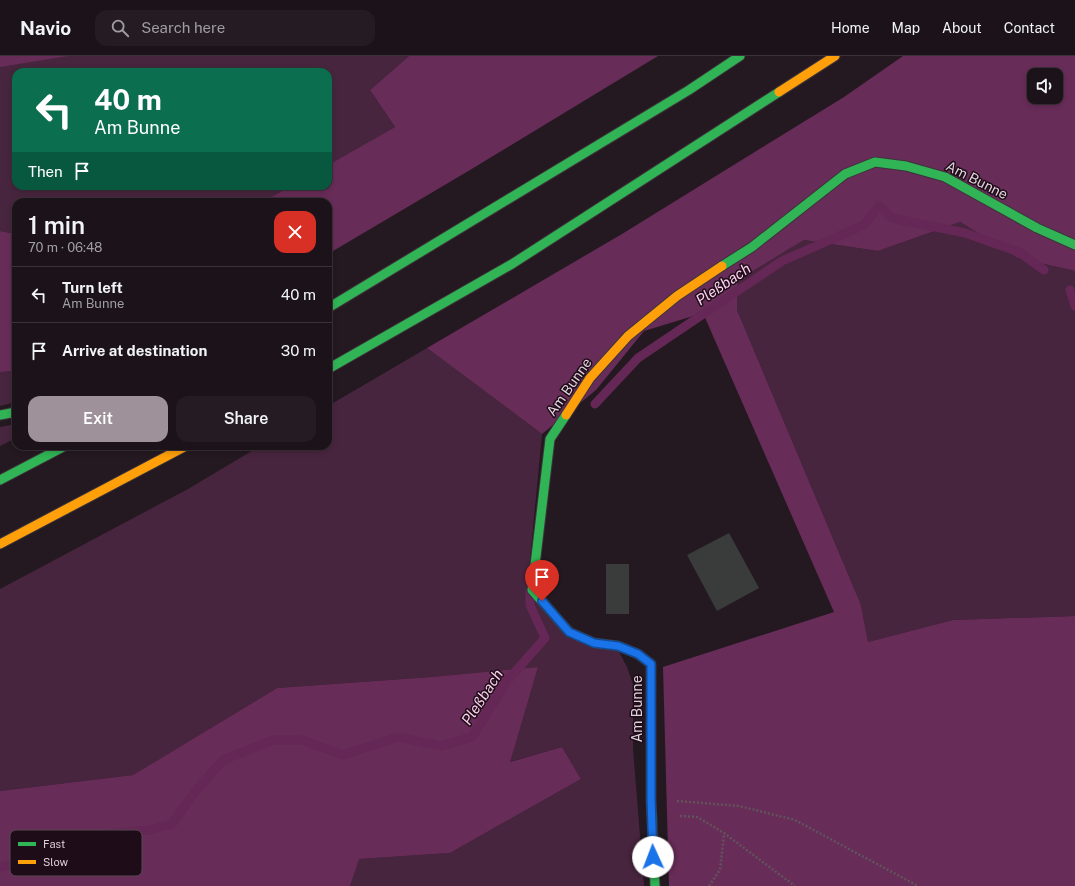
<!DOCTYPE html>
<html lang="en">
<head>
<meta charset="utf-8">
<style>
  :root { --surface:#1b1319; --page:#241c22; --text:#f1f3f6; --muted:#a09ea2; --line:#393238; --accent:#9e9199 }
  body { margin:0; font-family:"Public Sans",sans-serif; background:var(--page); color:var(--text); height:100vh; display:flex; flex-direction:column; font-size:15px; white-space:nowrap }
  * { box-sizing:border-box; margin:0 }
  p { font-size:13px; color:var(--muted) }
  .icon { flex:none; width:22px; height:22px; fill:none; stroke:currentColor; stroke-width:2; stroke-linecap:round; stroke-linejoin:round }
  .map { position:relative; flex:1; overflow:hidden }
  .sheet { position:absolute; left:12px; top:142px; width:320px; height:252px; display:flex; flex-direction:column; background:var(--surface); border-radius:12px; box-shadow:0 2px 6px #0003,0 0 0 1px var(--line) }
  .sheet>* { flex:none }
  .banner { position:absolute; left:12px; top:12px; width:320px; height:122px; border-radius:12px; box-shadow:0 2px 6px #0003,0 0 0 1px var(--line); background:#0b6e4f; color:#fff; overflow:hidden }
  .controls { position:absolute; left:1027px; top:12px; display:grid; gap:8px }
  .controls a { display:grid; place-items:center; width:36px; height:36px; border-radius:8px; background:var(--surface); box-shadow:0 2px 6px #0003,0 0 0 1px var(--line); font-size:20px }
  .pin { position:absolute; display:grid; place-items:center; width:34px; height:34px; color:#fff; margin:-41px -17px; border-radius:50% 50% 50% 0; rotate:-45deg; box-shadow:0 0 4px #0007 }
  .pin .icon { rotate:45deg }
  .me { position:absolute; width:44px; margin:-22px; rotate:358deg; stroke-linejoin:round; filter:drop-shadow(0 0 3px #0008) }
  .turn { display:flex; align-items:center; gap:14px; height:84px; padding:0 16px; font-size:18px }
  .turn .icon { width:52px; height:52px; stroke-width:2.5 }
  .turn b { display:block; font-size:28px; line-height:34px }
  .then { display:flex; align-items:center; height:38px; padding:0 16px; background:#0003; gap:8px; font-size:15px }
  .round { display:grid; place-items:center; flex:none; width:42px; height:42px; border-radius:12px; background:var(--page) }
  .summary { display:flex; align-items:center; justify-content:space-between; height:68px; padding:0 16px }
  h1 { font-size:24px; font-weight:600; line-height:30px }
  .button { display:flex; gap:8px; margin-top:auto; padding:8px 16px }
  .button a { flex:1; height:46px; border-radius:12px; background:var(--accent); color:#fff; font-size:16px; font-weight:600; line-height:46px; text-align:center }
  .button a+a { background:var(--page); color:var(--text) }
  ul { padding:0; list-style:none }
  li { display:flex; align-items:center; gap:12px; height:56px; padding:0 16px; border-top:1px solid var(--line) }
  li div { flex:1 }
  li b { display:block; font-size:15px }
  li em { font-style:normal }
  header { display:flex; align-items:center; gap:24px; box-sizing:border-box; height:56px; padding:0 20px; background:var(--surface); border-bottom:1px solid var(--line) }
  header strong { font-size:19px }
  nav { display:flex; gap:22px; margin-inline-start:auto; font-size:14px }
  .search { width:280px; height:36px; background:var(--page); display:flex; align-items:center; gap:10px; box-sizing:border-box; padding:0 14px; border-radius:12px; color:var(--muted); font-size:15px }
  .map>svg:first-child { display:block }
  .green { fill:#48253e }
  .forest { fill:#682c58; fill-rule:evenodd }
  .lines { fill:none; stroke-linecap:round; stroke-linejoin:round }
  .stream { stroke:#652755; stroke-width:9 }
  .building { fill:#3a3b3b }
  .fast-casing { stroke:#3d343a; stroke-width:11 }
  .slow-casing { stroke:#3d343a; stroke-width:11 }
  .path { stroke:#60535c; stroke-width:2.5; stroke-dasharray:2 2; stroke-linecap:butt }
  .fast { stroke:#30b455; stroke-width:9 }
  .slow { stroke:#ff9f0a; stroke-width:9 }
  .route-casing { stroke:#114b97; stroke-width:10 }
  .route { stroke:#1a73e8; stroke-width:7 }
  .labels { text-anchor:middle; dominant-baseline:central; stroke-width:3; stroke-linejoin:round; paint-order:stroke }
  .street-label { font-size:14px; fill:#dfd1da; stroke:#1e0c19 }
  .water-label { font-size:15px; font-style:italic; fill:#fcd2ed; stroke:#1e0c19 }
  .key { fill:#1e0c19; stroke:#584753; stroke-width:1 }
  .key-label { font-size:11px; fill:#dfd1da }
</style>
</head>
<body>
<header>
<strong>Navio</strong>
<div class="search"><svg class="icon" aria-label="search" viewBox="0 0 24 24"><circle cx="10" cy="10" r="6"/><path d="M15 15l6 6"/></svg>Search here</div>
<nav><a>Home</a><a>Map</a><a>About</a><a>Contact</a></nav>
</header>
<div class="map">
<svg width="1075" height="830" viewBox="0 0 1075 830">
  <rect width="100%" height="100%" fill="#241921"/>
  <g class="green">
    <polygon points="58,0 409,0 370,34 395,71 328,109 328,16 16,16 16,130 291,130 262,146 16,146 16,178 0,175 0,10"/>
    <polygon points="960,166 1018,202 1075,215 1075,560 953,564 868,586 861,549 737,254 738,224 804,184 878,195"/>
    <polygon points="427,292 542,378 527,535 567,579 618,594 627,611 633,629 633,693 644,830 350,830 358,803 450,797 581,723 562,691 509,706 538,611 431,621 277,632 133,719 0,735 0,533 188,433 260,390 328,390 328,350"/>
    <polygon points="16,315 16,346 0,350 0,316"/>
    <polygon points="16,368 16,382 0,390 0,371"/>
  </g>
  <g class="forest">
    <polygon points="0,0 68,0 0,11"/>
    <polygon points="409,0 658,0 470,114 328,198 328,146 262,146 291,130 328,130 328,109 395,71 370,34"/>
    <path d="M903,0h172v215l-57,-13 -58,-36 -82,29 -74,-11 -66,40 -1,30 124,295 7,37 85,-22 122,-4v270h-406l-6,-219 171,-55 -131,-299 -59,18 -48,59 -54,44 -115,-86 195,-114 222,-137zM1034,19h22v22h-22z"/>
    <polygon points="0,175 16,178 16,315 0,316"/>
    <polygon points="538,611 510,706 562,691 581,723 450,797 359,803 350,830 0,830 0,735 133,719 277,632 431,621"/>
  </g>
  <g class="lines">
    <g class="stream">
      <polyline points="1070,234 1075,250"/>
      <polyline points="595,348 638,302 782,205 864,169 879,150 892,162 965,177 1019,196 1044,214"/>
      <polyline points="0,811 29,805 98,779 149,774 172,768 195,736 223,704 273,684 302,684 343,699 398,681 441,690 472,681 507,625 545,582 530,549 530,536"/>
    </g>
  </g>
  <g class="building">
    <polygon points="729,477 759,532 717,555 687,499"/>
    <rect x="606" y="508" width="23" height="50"/>
  </g>
  <g class="lines">
    <defs>
      <g id="fast">
        <polyline points="722,210 752,191 845,118 875,106 906,110 945,121 1037,172 1075,189"/>
        <polyline points="328,252 689,34 740,0"/>
        <polyline points="328,313 512,208 779,36"/>
        <polyline points="0,359 16,356"/>
        <polyline points="566,359 550,383 532,534 569,576 594,587 618,590 638,598 651,608 651,743 655,830"/>
        <polyline points="0,424 65,390"/>
      </g>
      <g id="slow">
        <polyline points="779,36 835,0"/>
        <polyline points="566,359 590,322 628,280 677,240 722,210"/>
        <polyline points="0,488 186,390"/>
      </g>
    </defs>
    <use href="#fast" class="fast-casing"/>
    <use href="#slow" class="slow-casing"/>
    <g class="path">
      <polyline points="677,745 739,750 795,764 918,830"/>
      <polyline points="680,760 697,761 724,777 795,830"/>
      <polyline points="709,830 720,814 724,778"/>
    </g>
    <use href="#fast" class="fast"/>
    <use href="#slow" class="slow"/>
  </g>
  <g class="lines">
    <defs>
      <polyline id="route" points="542,545 569,576 594,587 618,590 638,598 651,608 651,743 653,801"/>
    </defs>
    <use href="#route" class="route-casing"/>
    <use href="#route" class="route"/>
  </g>
  <g class="labels">
    <g class="street-label">
      <text transform="translate(977 124) rotate(27)">Am Bunne</text>
      <text transform="translate(569 331) rotate(-55)">Am Bunne</text>
      <text transform="translate(637 653) rotate(-90)">Am Bunne</text>
    </g>
    <g class="water-label">
      <text transform="translate(723 228) rotate(-34)">Pleßbach</text>
      <text transform="translate(482 641) rotate(-57)">Pleßbach</text>
    </g>
  </g>
  <rect x="10" y="774" width="132" height="46" rx="6" class="key"/>
  <rect x="18" y="786" width="18" height="4" fill="#30b455"/>
  <rect x="18" y="804" width="18" height="4" fill="#ff9f0a"/>
  <g class="key-label">
    <text x="43" y="792">Fast</text>
    <text x="43" y="810">Slow</text>
  </g>
</svg>
<div class="controls">
<a><svg class="icon" aria-label="sound" viewBox="0 0 24 24"><path d="M4 9h4l5-4v14l-5-4H4zM17 9q2 3 0 6"/></svg></a>
</div>
<div class="pin" style="left:542px;top:545px;background:#d93025"><svg class="icon" aria-label="arrive" viewBox="0 0 24 24"><path d="M6 21V4h12l-3 4 3 4H6"/></svg></div>
<svg class="me" style="left:653px;top:801px" viewBox="-20 -20 40 40"><circle r="19" fill="#fff"/><path d="M0-13L10 11 0 6-10 11z" fill="#1a73e8"/></svg>
<div class="banner">
<div class="turn"><svg class="icon" aria-label="left" viewBox="0 0 24 24"><path d="M17 20v-9H6M10 6l-5 5 5 5"/></svg><div><b>40 m</b>Am Bunne</div></div>
<div class="then">Then<svg class="icon" aria-label="arrive" viewBox="0 0 24 24"><path d="M6 21V4h12l-3 4 3 4H6"/></svg></div>
</div>
<section class="sheet">
<div class="summary"><div><h1>1 min</h1><p>70 m · 06:48</p></div><a class="round" style="background:#d93025;color:#fff"><svg class="icon" aria-label="close" viewBox="0 0 24 24"><path d="M6 6l12 12M18 6L6 18"/></svg></a></div>
<ul>
<li><svg class="icon" aria-label="left" viewBox="0 0 24 24"><path d="M17 20v-9H6M10 6l-5 5 5 5"/></svg><div><b>Turn left</b><p>Am Bunne</p></div><em>40 m</em></li>
<li><svg class="icon" aria-label="arrive" viewBox="0 0 24 24"><path d="M6 21V4h12l-3 4 3 4H6"/></svg><div><b>Arrive at destination</b></div><em>30 m</em></li>
</ul>
<div class="button"><a>Exit</a><a>Share</a></div>
</section>
</div>
</body>
</html>
